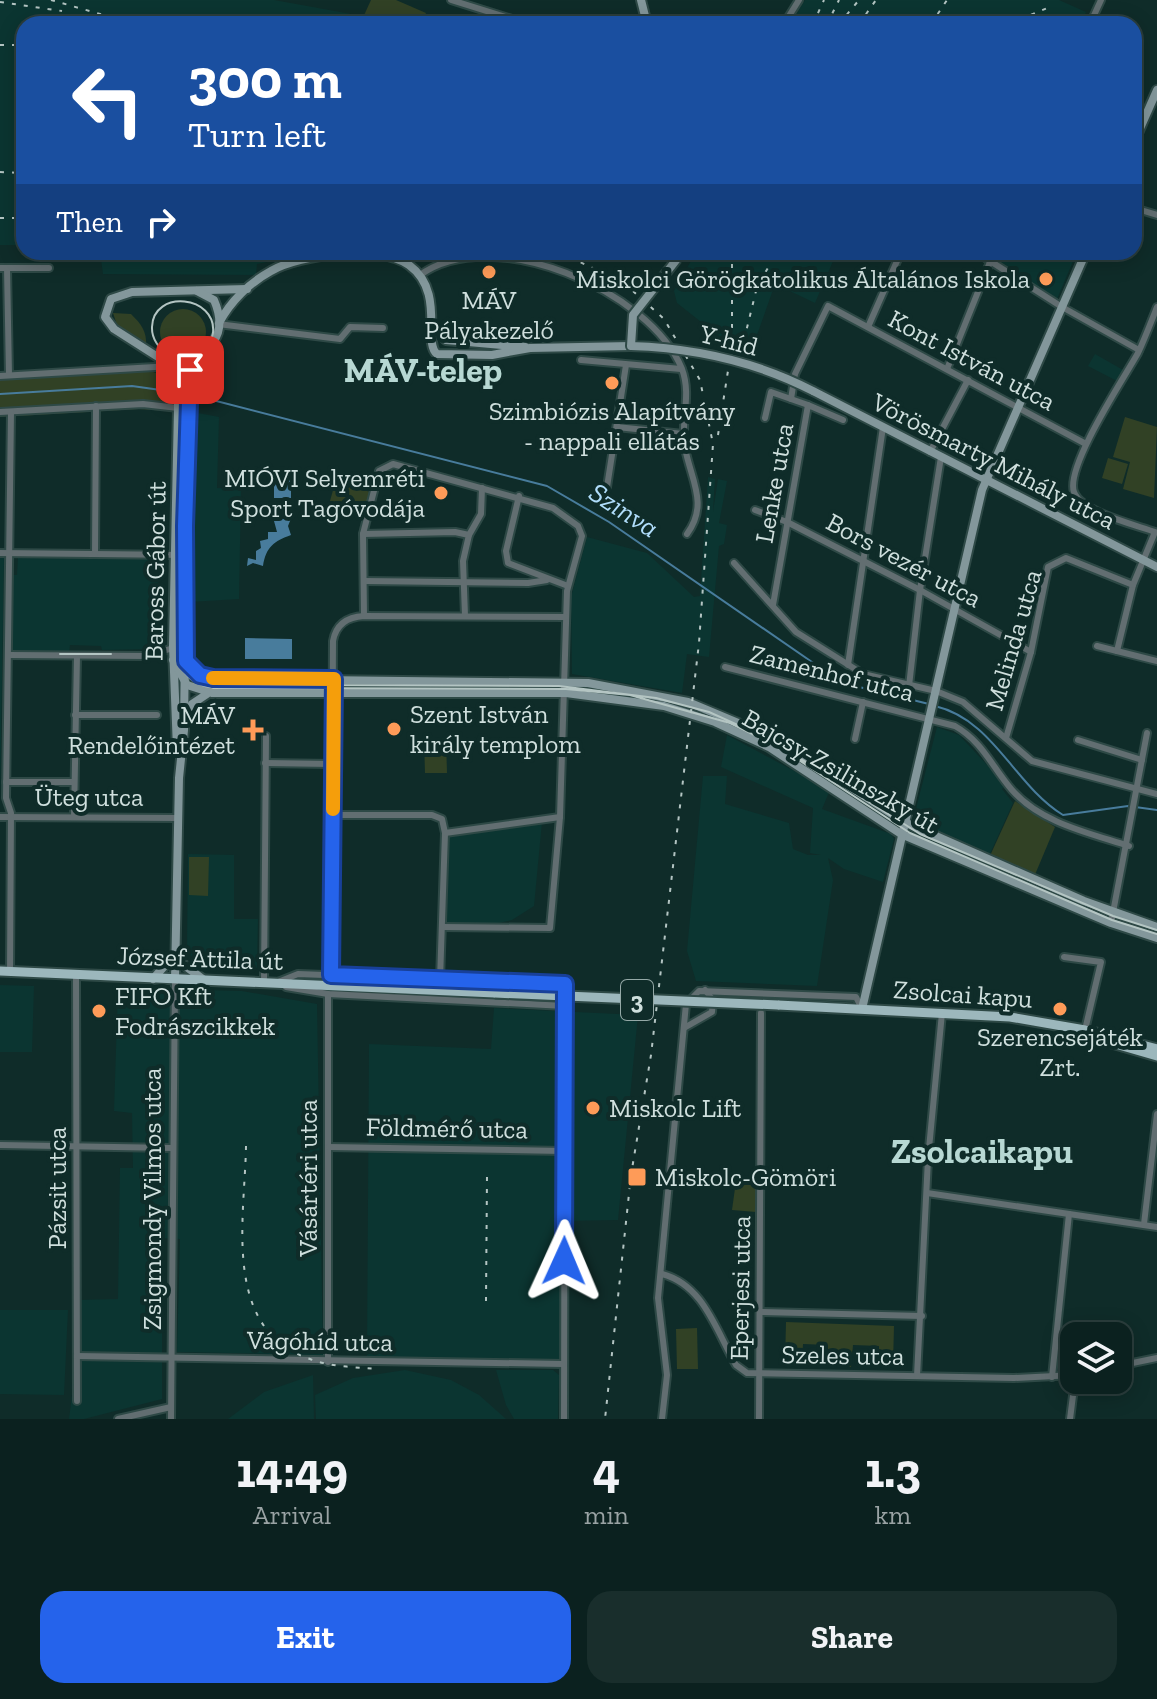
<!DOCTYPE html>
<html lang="en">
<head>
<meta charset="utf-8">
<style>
  :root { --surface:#0b211f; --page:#192e2c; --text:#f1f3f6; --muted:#9aa3a4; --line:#2b3e3d; --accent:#2563eb }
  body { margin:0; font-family:"Zilla Slab",serif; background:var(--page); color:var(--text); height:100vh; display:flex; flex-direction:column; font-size:30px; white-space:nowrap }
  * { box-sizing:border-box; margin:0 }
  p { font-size:26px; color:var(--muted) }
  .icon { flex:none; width:44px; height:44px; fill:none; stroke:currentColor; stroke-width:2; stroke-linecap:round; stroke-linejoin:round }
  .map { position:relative; height:1419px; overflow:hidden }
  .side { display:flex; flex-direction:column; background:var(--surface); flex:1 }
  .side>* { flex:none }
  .hud { position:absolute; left:16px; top:16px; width:1126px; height:244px; border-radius:24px; box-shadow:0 4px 20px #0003,0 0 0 2px var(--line); background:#1a4fa0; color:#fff; overflow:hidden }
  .buttons { position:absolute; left:1060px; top:1322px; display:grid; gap:16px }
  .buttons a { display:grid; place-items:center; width:72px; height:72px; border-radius:16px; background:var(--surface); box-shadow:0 4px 20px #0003,0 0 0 2px var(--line); font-size:40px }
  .pin { position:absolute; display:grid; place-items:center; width:68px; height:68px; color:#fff; margin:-34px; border-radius:16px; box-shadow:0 4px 12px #0006 }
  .me { position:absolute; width:88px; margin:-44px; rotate:1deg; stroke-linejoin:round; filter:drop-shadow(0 0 6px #0008) }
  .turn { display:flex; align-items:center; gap:28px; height:168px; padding:0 40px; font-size:36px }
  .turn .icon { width:104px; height:104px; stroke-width:2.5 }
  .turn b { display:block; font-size:56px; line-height:68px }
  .then { display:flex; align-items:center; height:76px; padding:0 40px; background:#0003; gap:16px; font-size:30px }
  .eta { display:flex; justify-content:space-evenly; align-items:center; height:136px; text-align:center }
  .eta b { font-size:48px; font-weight:700; line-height:56px }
  .primary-button { display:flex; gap:16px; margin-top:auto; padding:16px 40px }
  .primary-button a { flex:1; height:92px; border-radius:24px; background:var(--accent); color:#fff; font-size:32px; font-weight:700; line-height:92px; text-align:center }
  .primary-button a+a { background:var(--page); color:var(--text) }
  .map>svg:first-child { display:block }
  .built { fill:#0b3531 }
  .green { fill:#314125 }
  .water { fill:#487c9c }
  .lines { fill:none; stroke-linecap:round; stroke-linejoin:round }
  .stream { stroke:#487c9c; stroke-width:2 }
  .street-casing { stroke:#2e4946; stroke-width:10 }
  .secondary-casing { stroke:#2e4946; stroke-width:12 }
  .primary-casing { stroke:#2e4946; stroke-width:13 }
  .street { stroke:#626e71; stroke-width:6 }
  .secondary { stroke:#83979b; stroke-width:8 }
  .primary { stroke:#9cb7bc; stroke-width:9 }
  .tram { stroke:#b4c5c3; stroke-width:2 }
  .rail { stroke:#b4c5c3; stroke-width:2; stroke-dasharray:4 8; stroke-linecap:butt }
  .secondary-bridge-casing { stroke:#2e4946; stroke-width:12; stroke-linecap:butt }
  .primary-bridge-casing { stroke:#2e4946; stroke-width:13; stroke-linecap:butt }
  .secondary-bridge { stroke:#83979b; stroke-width:8 }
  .primary-bridge { stroke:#9cb7bc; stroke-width:9 }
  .route-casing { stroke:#184099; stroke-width:20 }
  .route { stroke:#2563eb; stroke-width:14 }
  .slow { stroke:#f59e0b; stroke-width:14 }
  .poi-dot { fill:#fe9b58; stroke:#0f2c29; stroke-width:3 }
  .labels { text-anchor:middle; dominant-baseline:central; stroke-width:8; stroke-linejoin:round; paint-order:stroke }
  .shield { fill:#0f2c29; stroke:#95a9a7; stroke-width:2 }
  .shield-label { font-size:24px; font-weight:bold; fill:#cfdfdd }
  .poi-label { font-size:26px; fill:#cfdfdd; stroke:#0f2c29; text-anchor:start }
  .street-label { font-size:26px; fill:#cfdfdd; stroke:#0f2c29 }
  .water-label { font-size:28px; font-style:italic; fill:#b0ddfb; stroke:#0f2c29 }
  .district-label { font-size:34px; font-weight:bold; fill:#b7d8d3; stroke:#0f2c29 }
</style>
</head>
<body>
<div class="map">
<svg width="1157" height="1419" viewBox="0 0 1157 1419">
  <rect width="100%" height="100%" fill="#0f2c29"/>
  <g class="built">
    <polygon points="0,0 274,0 351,14 347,24 24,24 24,245 0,245"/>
    <polygon points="805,0 1059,0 1086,12 1081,24 790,24"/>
    <polygon points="100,252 347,252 302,255 257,264 256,275 103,274"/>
    <polygon points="696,252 837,252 815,303 775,284 750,355 724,340 677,303 674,291"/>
    <polygon points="999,252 1077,252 1057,299 996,259"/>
    <polygon points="1095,354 1123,370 1117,381 1088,366"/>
    <polygon points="188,411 219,417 217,488 241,489 239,599 189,602"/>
    <polygon points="708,477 715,479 713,512 718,479 727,481 719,523 727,525 724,544 719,546 709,657 687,654 682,693 572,674 571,597 587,537 647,553 694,597 700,596"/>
    <polygon points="0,558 4,558 0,799"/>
    <polygon points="18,558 159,559 155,634 158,635 158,649 102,650 101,646 70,645 69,653 13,652 13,575 17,575"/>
    <polygon points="937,727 959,735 1006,785 1002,789 1013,803 988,858 912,824"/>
    <polygon points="727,735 830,790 822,809 891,834 894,839 883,882 844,869 828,858 833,880 817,986 696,981 687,951 703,776 727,776 725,804 789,823 793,849 808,855 821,855 810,853 813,808 721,767"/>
    <polygon points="542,822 534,906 512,920 485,926 445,924 446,837"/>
    <polygon points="188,854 234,855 234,919 258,919 257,968 198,966 187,950"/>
    <polygon points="0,985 34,986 32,1052 0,1052"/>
    <polygon points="118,988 242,991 317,1004 323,1355 177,1352 180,1239 162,1238 162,1399 84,1419 69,1419 77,1356 77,1300 118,1299 120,1168 133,1168 132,1113 114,1111"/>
    <polygon points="494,1008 638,1015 618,1220 558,1221 563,1364 367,1357 369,1044 491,1049"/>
    <polygon points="0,1310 68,1310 64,1395 0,1394"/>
    <polygon points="405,1370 451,1380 479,1395 506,1419 316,1419 315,1395 353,1378"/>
    <polygon points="496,1370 553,1370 559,1375 558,1419 514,1419 506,1405"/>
    <polygon points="313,1375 314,1419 228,1419 264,1392"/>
  </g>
  <g class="green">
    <polygon points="371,0 396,0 426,13 421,24 360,24"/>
    <circle cx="183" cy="332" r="23"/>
    <path d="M113,313l18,1c10,10 16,17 15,32l-28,-18z"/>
    <polygon points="149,371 168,376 168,411 139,409 0,417 0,380"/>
    <polygon points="1125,417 1157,427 1154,498 1123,489 1130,462 1113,457"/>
    <polygon points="1108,458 1128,464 1122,484 1102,478"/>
    <polygon points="335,483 371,492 366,511 330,501"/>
    <polygon points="424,738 446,738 447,773 425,773"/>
    <polygon points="1015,801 1055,827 1034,877 989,858"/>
    <polygon points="189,857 209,857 208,896 189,895"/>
    <polygon points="736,1181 756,1182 756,1212 732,1210"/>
    <polygon points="786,1322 894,1326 893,1365 879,1365 879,1346 853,1345 851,1367 828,1366 828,1345 803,1344 802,1363 785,1362"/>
    <polygon points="697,1328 698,1369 677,1369 676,1329"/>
  </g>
  <g class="water">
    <polygon points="274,472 291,473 291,498 274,498"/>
    <path d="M292,516l-4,10 3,9c-17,6 -25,12 -28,31l-10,-3 -6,3 1,-8 8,2v-9l5,-3 -1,-7 8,-2v-7h9l-3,-11z"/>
    <polygon points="245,638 292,639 292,659 245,659"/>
  </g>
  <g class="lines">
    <g class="stream">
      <polyline points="0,394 132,386 175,392"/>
      <polyline points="193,395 547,486 609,522 825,671 855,686 929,704"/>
      <path d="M935,706c59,14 79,79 128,109l65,-9 29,4"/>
    </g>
    <defs>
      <g id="street">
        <polyline points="451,0 528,24"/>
        <polyline points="784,24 799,0"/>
        <polyline points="1090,24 1101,0"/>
        <polyline points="1134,208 1157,215"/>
        <polyline points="976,252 1062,307 1139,350"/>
        <polyline points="0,268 7,268 9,375"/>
        <polyline points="7,268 49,268"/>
        <path d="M420,275c72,-52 230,15 262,94 10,27 -2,52 3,79 6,32 24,56 2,86"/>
        <polyline points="218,324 340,339 350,327 383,328"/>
        <polyline points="868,327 901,252"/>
        <polyline points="581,360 681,369"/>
        <polyline points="947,369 994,252"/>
        <polyline points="0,376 172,366"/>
        <polyline points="791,399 795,374 828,306 1086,444"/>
        <polyline points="0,412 143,404 187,409"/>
        <polyline points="765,418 771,392 808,405"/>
        <polyline points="617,427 683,434"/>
        <polyline points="930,452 968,380"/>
        <polyline points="607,487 626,365"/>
        <polyline points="519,496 506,551 508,563 568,586"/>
        <polyline points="755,510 787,522 920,590 1031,652"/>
        <polyline points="363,534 455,532 469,535"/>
        <polyline points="0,553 185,555"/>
        <polyline points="95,554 96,406"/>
        <polyline points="734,563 796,632 863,674 936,691 963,702 1032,761 1157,794"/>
        <polyline points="364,581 528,583 547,580"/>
        <polyline points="773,605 808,405 843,420"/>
        <polyline points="364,616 363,534 379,471 393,464 553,508 578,526 582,536 567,591 560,817 550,928 443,927"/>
        <polyline points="465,616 463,561 469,535 481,514 482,488"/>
        <polyline points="1097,646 1157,661"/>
        <path d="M1117,651l16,-66 22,-53c-19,-7 -74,-20 -81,-40 -9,-25 50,-114 64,-139 7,-15 13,-31 19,-46"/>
        <polyline points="9,655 147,656 173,648"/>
        <polyline points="848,665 883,427"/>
        <path d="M725,667l230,59c28,16 37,41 57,64 29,33 77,43 117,56"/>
        <polyline points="909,686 920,590 941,457"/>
        <polyline points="75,715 157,715"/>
        <polyline points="1006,738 1031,652 1048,567 1066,558 1133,585"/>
        <polyline points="855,739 863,702"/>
        <polyline points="1078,740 1142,760"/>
        <polyline points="265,763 332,764"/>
        <polyline points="6,782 74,782"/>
        <polyline points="333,815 432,815 442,819 445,833 440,980"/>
        <polyline points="0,817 177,818"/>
        <polyline points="74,817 77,656"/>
        <polyline points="445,833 560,817"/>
        <polyline points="1111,923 1147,733"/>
        <polyline points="1064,957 1101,962 1085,1030"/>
        <polyline points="10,972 11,813 6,798 11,412"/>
        <polyline points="76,975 77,1401"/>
        <path d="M331,975l2,-334c3,-17 14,-24 31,-25l202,1"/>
        <polyline points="278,982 298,974 565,984 564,1419"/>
        <polyline points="264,983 266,736"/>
        <polyline points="286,987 328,994 565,1006"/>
        <polyline points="328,994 328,1362"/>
        <polyline points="684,1028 712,1012 713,1000 705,990"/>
        <polyline points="0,1145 172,1148"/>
        <polyline points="329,1147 564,1151"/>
        <polyline points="927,1193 1157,1227"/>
        <polyline points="1144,1224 1157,1114"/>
        <path d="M662,1274c42,11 54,57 74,91l11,8 267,5 60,-3"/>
        <polyline points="762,1312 922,1316"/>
        <polyline points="77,1356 563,1364"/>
        <polyline points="1118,1366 1157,1358"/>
        <polyline points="917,1376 928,1159 942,1013"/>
        <polyline points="1052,1377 1069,1214"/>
        <polyline points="118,1419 171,1407"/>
        <polyline points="171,1419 175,979"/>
        <polyline points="662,1419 667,1375 658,1298 686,1004 699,991 856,997 862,1009"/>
        <polyline points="759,1419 761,1013"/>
        <polyline points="1070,1419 1075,1380"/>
      </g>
      <g id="secondary">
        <polyline points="641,0 647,24"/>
        <polyline points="1134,142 1157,90"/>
        <path d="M219,323c11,-21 30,-40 52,-52 29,-17 110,-27 138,-6 37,27 13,77 28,89l55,1 38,-7 101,-2"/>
        <polyline points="434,327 446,340 525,347"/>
        <polyline points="195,364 172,366 114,329 105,317 111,299 132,292 247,289"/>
        <polyline points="172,366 178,378 178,408 173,646 177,749"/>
        <polyline points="813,391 1157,567"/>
        <polyline points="184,652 195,672 225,679 588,683 688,702 776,739 904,822 1084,901 1157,927"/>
        <polyline points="173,660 187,685 212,693 566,693 664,706 715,722 769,747 901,834 1111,923 1157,938"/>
        <polyline points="186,719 192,704 207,694"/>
        <polyline points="176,954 180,962 204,980"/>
        <polyline points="153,979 175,954"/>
        <path d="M175,979l4,-201 5,-48 4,-351c9,-30 45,-35 26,-79l-17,-9"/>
        <polyline points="862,1009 982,490 1086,252"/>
      </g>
      <g id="primary">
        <polyline points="0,971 495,993"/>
        <polyline points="778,1005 1010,1017 1085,1030 1157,1049"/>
        <polyline points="1074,1032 1157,1056"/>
      </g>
    </defs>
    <use href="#street" class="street-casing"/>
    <use href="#secondary" class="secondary-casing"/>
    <use href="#primary" class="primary-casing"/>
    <use href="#street" class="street"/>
    <use href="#secondary" class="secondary"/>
    <use href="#primary" class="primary"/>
    <g class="tram">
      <polyline points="60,654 111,654"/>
      <path d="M1157,930l-44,-14 -193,-82 -151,-95 -60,-27 -53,-14 -97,-12 -346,-1c-16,-3 -27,-11 -32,-28l4,-277c2,-21 25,-27 28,-47 4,-38 -60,-44 -61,-6 -1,23 27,31 30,53l-4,277c4,18 17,28 35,31l353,1 64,6 100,28 52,26 128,84 202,87 45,14"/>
    </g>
    <g class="rail">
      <polyline points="51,0 114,18 294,24"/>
      <polyline points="0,2 62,11"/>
      <polyline points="813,24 824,0"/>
      <polyline points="827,24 839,0"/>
      <polyline points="839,24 859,0"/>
      <polyline points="859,24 876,0"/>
      <polyline points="931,24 947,0"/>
      <polyline points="1009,24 1052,6"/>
      <polyline points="0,45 24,45"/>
      <polyline points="0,172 24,173"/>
      <polyline points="0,218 24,218"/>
      <polyline points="559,252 624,283 664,319 700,380 713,444 699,643 651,1055 631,1175 605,1419"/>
      <polyline points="744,340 757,287 777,252"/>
      <polyline points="718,435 732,345 732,252"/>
      <path d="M246,1146c-1,71 -25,184 64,213 21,8 45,8 67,10"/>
      <polyline points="486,1301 487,1175"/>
    </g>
    <defs>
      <path id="secondary-bridge" d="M677,259l-44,56 -2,31c65,2 124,15 182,45"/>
      <polyline id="primary-bridge" points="495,993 778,1005"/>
    </defs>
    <use href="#secondary-bridge" class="secondary-bridge-casing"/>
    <use href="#primary-bridge" class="primary-bridge-casing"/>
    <use href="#secondary-bridge" class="secondary-bridge"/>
    <use href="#primary-bridge" class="primary-bridge"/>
  </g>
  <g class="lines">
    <defs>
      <polyline id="route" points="190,370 185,526 186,661 200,675 213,678 334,679 331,975 565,984 564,1261"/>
    </defs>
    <use href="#route" class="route-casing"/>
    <use href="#route" class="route"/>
    <polyline class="slow" points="213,678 334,679 333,809"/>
  </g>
  <g class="poi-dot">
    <circle cx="489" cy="272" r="8"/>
    <circle cx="1046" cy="279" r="8"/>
    <circle cx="612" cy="383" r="8"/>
    <circle cx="441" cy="493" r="8"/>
    <circle cx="394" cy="729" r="8"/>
    <path d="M249 718h8v8h8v8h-8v8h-8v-8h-8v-8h8z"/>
    <circle cx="1060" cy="1009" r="8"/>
    <circle cx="99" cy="1011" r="8"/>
    <circle cx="593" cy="1108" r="8"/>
    <rect x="627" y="1167" width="20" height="20" rx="4"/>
  </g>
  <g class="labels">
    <rect class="shield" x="621" y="980" width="32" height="40" rx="6"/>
    <g class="shield-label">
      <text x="637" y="1000">3</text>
    </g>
    <g class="poi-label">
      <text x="1030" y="279" text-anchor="end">Miskolci Görögkatolikus Általános Iskola</text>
      <text x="489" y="300" text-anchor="middle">MÁV<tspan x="489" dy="30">Pályakezelő</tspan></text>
      <text x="612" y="411" text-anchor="middle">Szimbiózis Alapítvány<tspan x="612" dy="30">- nappali ellátás</tspan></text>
      <text x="425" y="478" text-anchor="end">MIÓVI Selyemréti<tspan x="425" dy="30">Sport Tagóvodája</tspan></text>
      <text x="410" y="714">Szent István<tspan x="410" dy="30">király templom</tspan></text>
      <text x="235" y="715" text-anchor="end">MÁV<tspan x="235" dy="30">Rendelőintézet</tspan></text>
      <text x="115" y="996">FIFO Kft<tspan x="115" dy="30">Fodrászcikkek</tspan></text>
      <text x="1060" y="1037" text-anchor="middle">Szerencsejáték<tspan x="1060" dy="30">Zrt.</tspan></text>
      <text x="609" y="1108">Miskolc Lift</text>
      <text x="655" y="1177">Miskolc-Gömöri</text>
    </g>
    <g class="street-label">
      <text transform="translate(729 340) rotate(14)">Y-híd</text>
      <text transform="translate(972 360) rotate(28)">Kont István utca</text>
      <text transform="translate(994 461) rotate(27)">Vörösmarty Mihály utca</text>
      <text transform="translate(774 483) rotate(-80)">Lenke utca</text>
      <text transform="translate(904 560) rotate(28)">Bors vezér utca</text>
      <text transform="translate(155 571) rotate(-89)">Baross Gábor út</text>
      <text transform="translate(1013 640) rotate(-74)">Melinda utca</text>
      <text transform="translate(832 673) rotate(14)">Zamenhof utca</text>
      <text transform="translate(841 771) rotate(30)">Bajcsy-Zsilinszky út</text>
      <text x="89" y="797">Üteg utca</text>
      <text transform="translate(200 958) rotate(2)">József Attila út</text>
      <text transform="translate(963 994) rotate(4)">Zsolcai kapu</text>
      <text transform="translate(447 1128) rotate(1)">Földmérő utca</text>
      <text transform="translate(308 1178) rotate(-90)">Vásártéri utca</text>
      <text transform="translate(57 1188) rotate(-90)">Pázsit utca</text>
      <text transform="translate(152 1199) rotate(-90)">Zsigmondy Vilmos utca</text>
      <text transform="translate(740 1288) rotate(-89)">Eperjesi utca</text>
      <text transform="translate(320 1341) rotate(1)">Vágóhíd utca</text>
      <text transform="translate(843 1355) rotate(1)">Szeles utca</text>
    </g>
    <g class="water-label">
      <text transform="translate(624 510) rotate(33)">Szinva</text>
    </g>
    <g class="district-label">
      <text x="423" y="370">MÁV-telep</text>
      <text x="982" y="1151">Zsolcaikapu</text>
    </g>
  </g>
</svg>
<div class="buttons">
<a><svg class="icon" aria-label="layers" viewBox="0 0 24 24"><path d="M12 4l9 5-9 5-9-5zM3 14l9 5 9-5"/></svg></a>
</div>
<div class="pin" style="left:190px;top:370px;background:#d93025"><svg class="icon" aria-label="arrive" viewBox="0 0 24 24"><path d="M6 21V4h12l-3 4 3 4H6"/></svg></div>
<svg class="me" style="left:564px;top:1261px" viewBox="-20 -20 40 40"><path d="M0-17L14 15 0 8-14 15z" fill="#2563eb" stroke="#fff" stroke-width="4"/></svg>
<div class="hud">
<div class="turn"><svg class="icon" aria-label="left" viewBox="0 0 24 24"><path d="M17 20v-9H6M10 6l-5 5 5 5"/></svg><div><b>300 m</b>Turn left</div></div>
<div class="then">Then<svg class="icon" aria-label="right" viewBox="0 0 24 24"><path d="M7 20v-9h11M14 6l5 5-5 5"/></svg></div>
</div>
</div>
<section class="side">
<div class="eta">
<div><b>14:49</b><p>Arrival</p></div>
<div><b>4</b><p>min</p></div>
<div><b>1.3</b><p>km</p></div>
</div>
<div class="primary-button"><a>Exit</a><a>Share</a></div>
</section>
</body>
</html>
